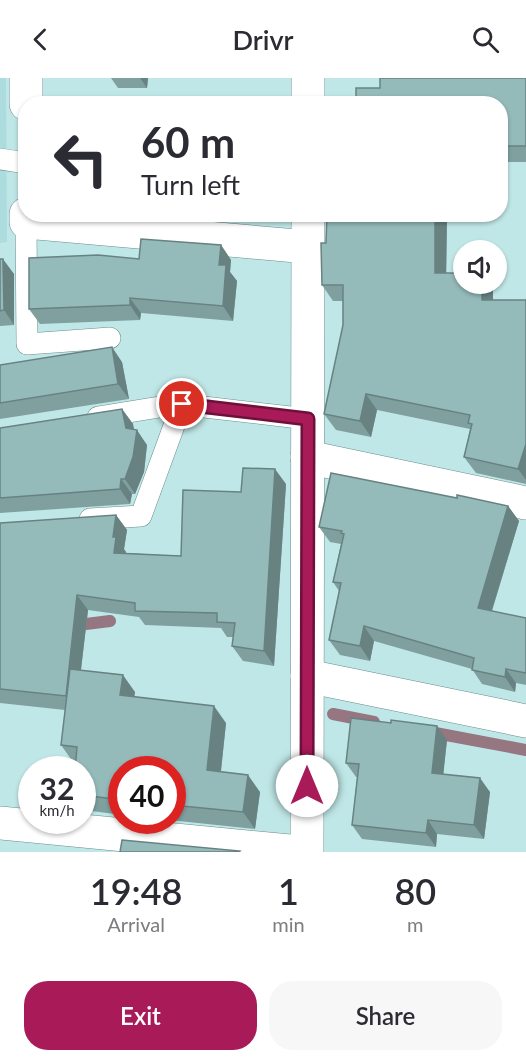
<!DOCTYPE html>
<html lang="en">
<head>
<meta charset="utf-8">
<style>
  :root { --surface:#fff; --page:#f7f7f7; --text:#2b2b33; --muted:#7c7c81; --accent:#a91a59 }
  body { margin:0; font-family:Lato,sans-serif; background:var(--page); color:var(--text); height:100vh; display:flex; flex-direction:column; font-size:22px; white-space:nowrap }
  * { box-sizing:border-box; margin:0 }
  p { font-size:20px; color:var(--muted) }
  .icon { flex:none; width:33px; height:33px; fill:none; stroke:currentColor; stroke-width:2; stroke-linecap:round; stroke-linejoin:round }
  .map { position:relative; height:774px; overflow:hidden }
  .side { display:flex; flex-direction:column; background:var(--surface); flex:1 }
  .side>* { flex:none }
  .guide { position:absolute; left:18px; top:18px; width:490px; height:126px; border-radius:24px; box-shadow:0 2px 4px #0004; background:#fff; color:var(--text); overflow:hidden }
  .fabs { position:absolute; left:453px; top:162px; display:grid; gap:12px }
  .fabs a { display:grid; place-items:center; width:54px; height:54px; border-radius:50%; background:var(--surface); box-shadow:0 2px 4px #0004; font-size:30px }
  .speed { position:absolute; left:18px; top:678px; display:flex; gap:12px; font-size:30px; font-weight:700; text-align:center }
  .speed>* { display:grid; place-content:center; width:78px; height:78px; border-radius:50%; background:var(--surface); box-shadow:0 2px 4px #0004; line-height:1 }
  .speed small { font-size:15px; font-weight:400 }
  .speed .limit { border:9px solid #d22; background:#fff; color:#111 }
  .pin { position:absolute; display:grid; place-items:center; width:51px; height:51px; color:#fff; margin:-26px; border:3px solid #fff; border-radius:50%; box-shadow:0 2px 6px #0007 }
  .me { position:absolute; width:66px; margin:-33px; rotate:0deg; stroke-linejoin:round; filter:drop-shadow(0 0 4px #0008) }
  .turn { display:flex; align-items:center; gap:21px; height:126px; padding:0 24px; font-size:27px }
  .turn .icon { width:78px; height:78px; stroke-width:2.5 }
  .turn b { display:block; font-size:42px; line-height:51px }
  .eta { display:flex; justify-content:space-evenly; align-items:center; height:102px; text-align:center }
  .eta b { font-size:36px; font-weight:600; line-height:42px }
  .cta { display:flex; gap:12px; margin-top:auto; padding:12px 24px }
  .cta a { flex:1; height:69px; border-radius:24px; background:var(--accent); color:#fff; font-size:24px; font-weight:600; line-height:69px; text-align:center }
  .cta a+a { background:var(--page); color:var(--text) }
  header { display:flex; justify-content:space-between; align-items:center; height:78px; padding:0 24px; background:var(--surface); font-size:27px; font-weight:600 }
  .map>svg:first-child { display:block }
  .built { fill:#acdcdd }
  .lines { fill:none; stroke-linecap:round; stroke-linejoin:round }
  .stream { stroke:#967680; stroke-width:12 }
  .lane-casing { stroke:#698d8d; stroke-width:22 }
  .street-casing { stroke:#698d8d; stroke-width:34 }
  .secondary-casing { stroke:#698d8d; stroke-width:34 }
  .lane { stroke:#fff; stroke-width:21 }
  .street { stroke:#fff; stroke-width:33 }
  .secondary { stroke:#fff; stroke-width:33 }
  .wall { fill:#80a0a0 }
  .shaded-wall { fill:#688282 }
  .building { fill:#95baba; stroke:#688282; stroke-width:1.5 }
  .route-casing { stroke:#6e113a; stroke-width:15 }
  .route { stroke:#a91a59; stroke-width:10 }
</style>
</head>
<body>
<header><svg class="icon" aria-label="back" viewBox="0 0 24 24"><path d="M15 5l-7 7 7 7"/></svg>Drivr<svg class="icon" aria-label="search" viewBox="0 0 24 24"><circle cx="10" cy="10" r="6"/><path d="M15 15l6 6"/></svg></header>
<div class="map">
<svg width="526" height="774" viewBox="0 0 526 774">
  <rect width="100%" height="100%" fill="#c0e7e7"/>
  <polygon class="built" points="0,0 6,0 7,164 0,165"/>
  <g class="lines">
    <g class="stream">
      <polyline points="70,548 110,543"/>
      <polyline points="333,636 374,644"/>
      <polyline points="430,654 526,672"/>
    </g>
    <defs>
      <g id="lane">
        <polyline points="0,81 26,85"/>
        <polyline points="26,144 27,266 110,260"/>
        <polyline points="98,339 178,326 308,341"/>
        <polyline points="90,441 141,438 182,326"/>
      </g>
      <g id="street">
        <polyline points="26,0 26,26"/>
        <polyline points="26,136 26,144 308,169"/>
        <polyline points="307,379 526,425"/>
        <polyline points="307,598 526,643"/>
        <polyline points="0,745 300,774"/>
      </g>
      <g id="secondary">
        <polyline points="308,26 308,0"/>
        <polyline points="307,774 308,136"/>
      </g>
    </defs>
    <use href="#lane" class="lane-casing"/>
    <use href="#street" class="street-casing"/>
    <use href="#secondary" class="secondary-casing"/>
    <use href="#lane" class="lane"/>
    <use href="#street" class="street"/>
    <use href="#secondary" class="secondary"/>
  </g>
  <g class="wall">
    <polygon points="111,0 148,0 147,10 118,10"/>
    <polygon points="526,0 526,84 501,84 501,26 380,10"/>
    <polygon points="327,136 447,136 446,195 464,206 489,206 493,211 493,222 526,222 526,406 476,395 464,379 470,351 377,332 371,359 336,352 324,336 343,247 343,223 333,223 322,207 326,165"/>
    <polygon points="221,167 231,182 230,194 237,203 233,243 141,235 140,242 40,246 29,231 139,181"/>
    <polygon points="0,181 14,196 14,247 0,248"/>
    <polygon points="122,284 129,321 0,341 0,287"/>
    <polygon points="122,331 133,346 134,351 147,367 144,394 135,416 132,416 130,426 0,435 0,350"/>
    <polygon points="286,406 274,588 243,583 232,568 233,559 227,559 221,550 145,547 139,539 88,532 81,592 135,614 134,619 226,645 221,694 260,714 255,751 169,742 172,742 172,692 122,692 122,737 84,732 82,730 82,692 76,684 73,684 61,667 65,632 0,625 0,629 0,445 116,437 127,452 124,471 126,475 181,478 241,414"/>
    <polygon points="457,420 508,428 519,443 492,533 526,540 526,607 516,605 515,614 482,606 472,591 374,563 370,583 340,577 329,562 339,513 333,504 341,466 330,464 319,449"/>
    <polygon points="447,662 443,696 490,714 484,761 437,756 436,769 362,761 352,747 357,699 356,699 346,685"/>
  </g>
  <g class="shaded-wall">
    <polygon points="140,0 148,0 147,10"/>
    <polygon points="435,136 447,136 446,211 435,195"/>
    <polygon points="221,167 231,182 230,194 237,203 233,243 223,228 219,187"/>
    <polygon points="3,181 14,196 14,247 4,232"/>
    <polygon points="482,206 489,206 493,211 493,238 482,222"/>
    <polygon points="130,220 141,235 140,242 130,227"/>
    <polygon points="112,269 122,284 129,321 118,306"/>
    <polygon points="366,316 377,332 371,359 360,343"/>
    <polygon points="122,331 133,346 135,362 137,352 147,367 144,394 135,416 125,401 126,350"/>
    <polygon points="526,366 526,402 518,391"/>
    <polygon points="275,391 286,406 274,588 264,573"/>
    <polygon points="121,401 132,416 130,426 120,411"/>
    <polygon points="508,428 519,443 488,545 478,530"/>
    <polygon points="116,437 127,452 124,471 126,474 124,490 114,475 113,459"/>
    <polygon points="77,517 88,532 76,633 66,618"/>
    <polygon points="364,548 374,563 370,583 360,568"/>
    <polygon points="506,591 516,605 515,614 505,599"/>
    <polygon points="123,597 135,614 132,634 120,617"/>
    <polygon points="214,628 226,645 219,709 207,692"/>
    <polygon points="437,648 447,662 442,709 432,695"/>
    <polygon points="248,697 260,714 255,751 243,734"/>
    <polygon points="480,700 490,714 484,761 474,747"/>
    <polygon points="428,742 437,756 436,769 426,755"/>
  </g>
  <g class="building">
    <polygon points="380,0 526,0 526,68 501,68 501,26 356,26 356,10 380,10"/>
    <polygon points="327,136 435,136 435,195 464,195 464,206 482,206 482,222 526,222 526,367 526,366 518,391 464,379 472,346 468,345 470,337 366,316 360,343 324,336 343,247 343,207 322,207 321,165 326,165"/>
    <polygon points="141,161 221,167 219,187 226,187 223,228 130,220 130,227 29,231 29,180 98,177 139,181"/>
    <polygon points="0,181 3,181 4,232 0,233"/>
    <polygon points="112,269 118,306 0,325 0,287"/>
    <polygon points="122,331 126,350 137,352 133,379 125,401 121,401 120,411 0,420 0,350"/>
    <polygon points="243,390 275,391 264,573 232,568 235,545 217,544 217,535 135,533 135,525 77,517 66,618 0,611 0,445 116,437 113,459 116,459 114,475 181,478 183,412 241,414"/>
    <polygon points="331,395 457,420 457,417 508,428 478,530 526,540 526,595 506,591 505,599 472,592 474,580 364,548 360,568 329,562 341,505 333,504 344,456 341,455 342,453 319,449"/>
    <polygon points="70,591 123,597 120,617 214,628 207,692 248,697 243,734 172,727 172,692 122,692 122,722 82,717 82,692 75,692 77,669 61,667"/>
    <polygon points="351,640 391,645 391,642 437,648 432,695 480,700 474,747 428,742 426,755 352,747 359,686 346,685"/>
    <polygon points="122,762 240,773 239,774 120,774"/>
  </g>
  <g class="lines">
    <defs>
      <polyline id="route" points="182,326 308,341 307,708"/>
    </defs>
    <use href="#route" class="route-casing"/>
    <use href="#route" class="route"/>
  </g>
</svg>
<div class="fabs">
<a><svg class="icon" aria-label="sound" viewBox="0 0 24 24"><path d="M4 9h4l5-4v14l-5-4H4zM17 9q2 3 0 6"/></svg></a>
</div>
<div class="speed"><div>32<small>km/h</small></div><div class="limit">40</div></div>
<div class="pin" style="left:182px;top:326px;background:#d93025"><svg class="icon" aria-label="arrive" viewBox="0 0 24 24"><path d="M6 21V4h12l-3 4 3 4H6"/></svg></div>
<svg class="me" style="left:307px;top:708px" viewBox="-20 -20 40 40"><circle r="19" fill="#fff"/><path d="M0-13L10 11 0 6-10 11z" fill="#a91a59"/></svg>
<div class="guide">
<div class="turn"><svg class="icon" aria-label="left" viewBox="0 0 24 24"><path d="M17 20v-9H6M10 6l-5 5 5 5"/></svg><div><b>60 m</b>Turn left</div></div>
</div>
</div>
<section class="side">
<div class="eta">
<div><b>19:48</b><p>Arrival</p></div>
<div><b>1</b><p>min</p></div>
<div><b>80</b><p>m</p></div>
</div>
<div class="cta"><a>Exit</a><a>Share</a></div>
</section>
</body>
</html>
